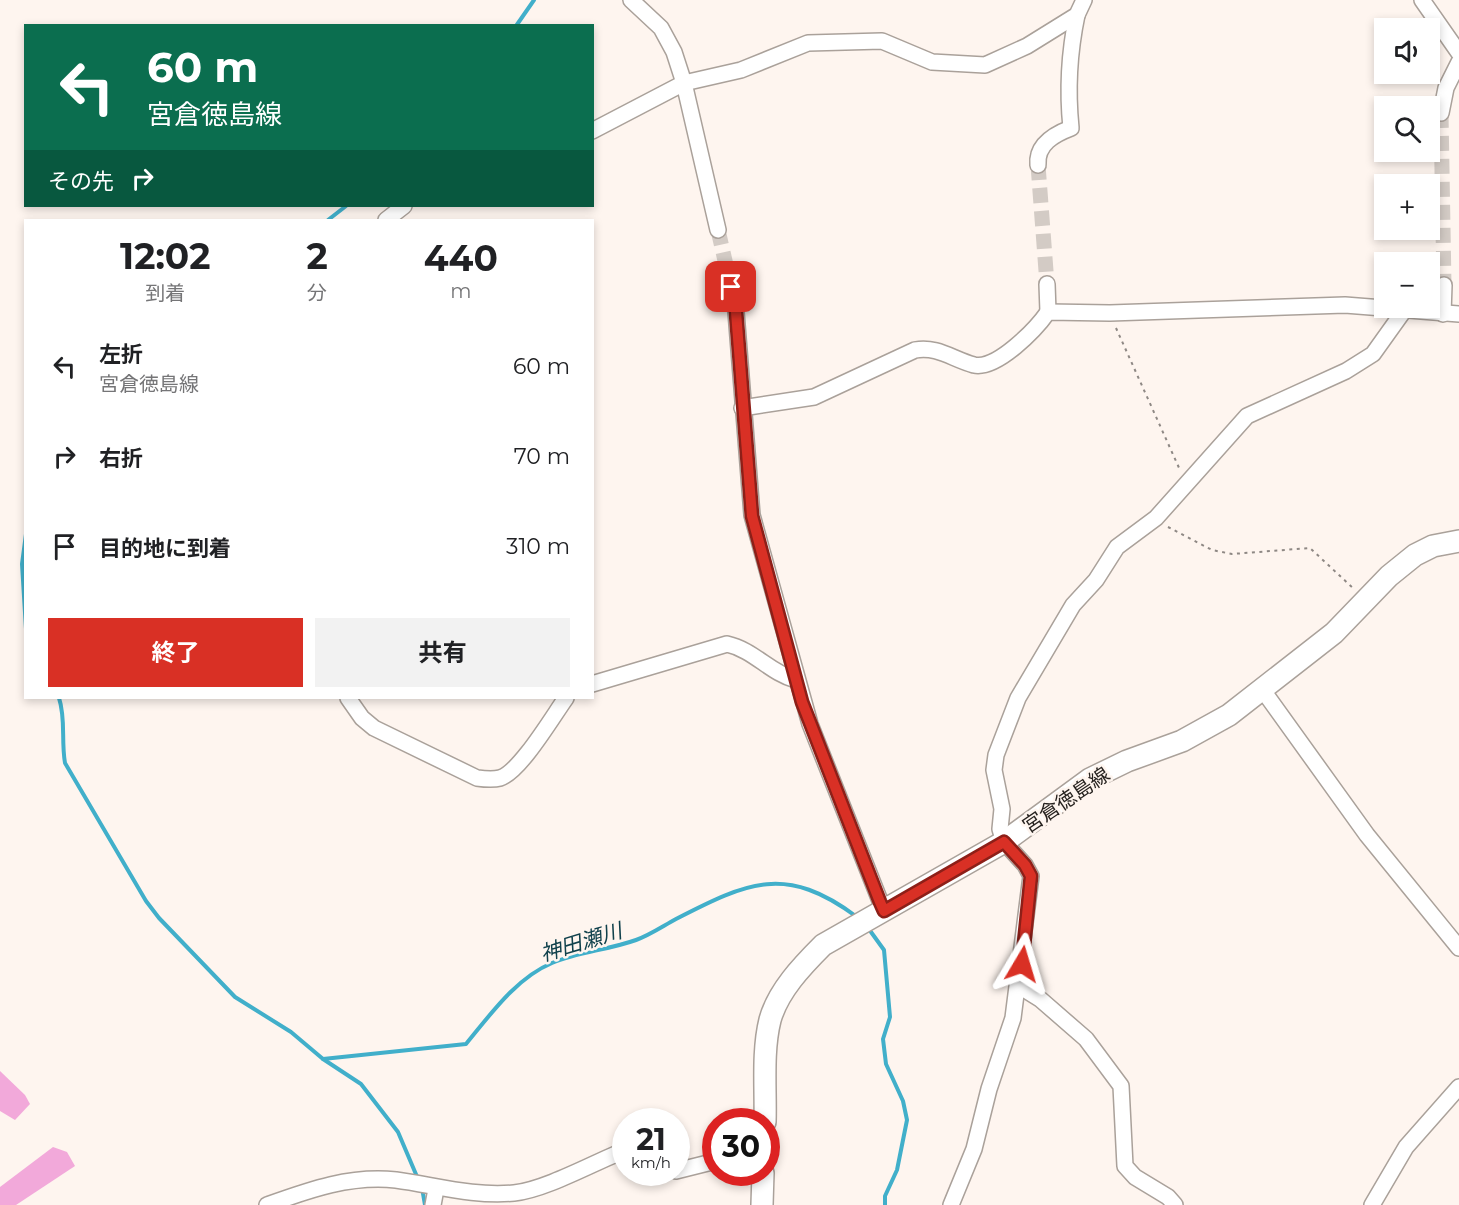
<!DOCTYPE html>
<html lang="ja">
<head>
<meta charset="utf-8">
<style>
  :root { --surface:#fff; --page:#f2f2f2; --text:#202124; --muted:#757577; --accent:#d93025 }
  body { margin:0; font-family:Montserrat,"Noto Sans JP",sans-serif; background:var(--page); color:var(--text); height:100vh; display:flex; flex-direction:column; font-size:22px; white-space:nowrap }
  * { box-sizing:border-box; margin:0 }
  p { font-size:20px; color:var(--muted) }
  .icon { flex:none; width:33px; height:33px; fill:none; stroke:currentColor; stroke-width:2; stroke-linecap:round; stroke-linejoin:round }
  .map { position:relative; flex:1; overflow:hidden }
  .sheet { position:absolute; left:24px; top:219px; width:570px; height:480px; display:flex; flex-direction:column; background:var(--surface); border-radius:0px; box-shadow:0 3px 9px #0003 }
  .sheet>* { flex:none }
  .top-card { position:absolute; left:24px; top:24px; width:570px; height:183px; border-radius:0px; box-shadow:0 3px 9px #0003; background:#0b6e4f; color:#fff; overflow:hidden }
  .tools { position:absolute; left:1374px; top:18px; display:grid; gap:12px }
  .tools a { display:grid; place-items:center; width:66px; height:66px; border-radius:0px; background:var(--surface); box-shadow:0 3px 9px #0003; font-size:30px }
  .speed { position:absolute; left:612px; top:1108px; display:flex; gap:12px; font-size:30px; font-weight:700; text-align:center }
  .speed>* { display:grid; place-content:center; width:78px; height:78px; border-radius:50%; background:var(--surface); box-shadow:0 3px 9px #0003; line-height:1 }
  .speed small { font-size:15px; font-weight:400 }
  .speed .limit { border:9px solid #d22; background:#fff; color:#111 }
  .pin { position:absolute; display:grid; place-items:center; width:51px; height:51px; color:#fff; margin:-26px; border-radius:12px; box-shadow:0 3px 9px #0006 }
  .me { position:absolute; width:66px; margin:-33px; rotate:7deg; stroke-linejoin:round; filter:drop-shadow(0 0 4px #0008) }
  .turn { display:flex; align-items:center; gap:21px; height:126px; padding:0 24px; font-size:27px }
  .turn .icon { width:78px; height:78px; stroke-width:2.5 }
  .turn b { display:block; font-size:42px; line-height:51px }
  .then { display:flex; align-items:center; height:57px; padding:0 24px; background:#0003; gap:12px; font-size:22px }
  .eta { display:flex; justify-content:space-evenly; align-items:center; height:102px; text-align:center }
  .eta b { font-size:36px; font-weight:700; line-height:42px }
  .button { display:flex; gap:12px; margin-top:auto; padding:12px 24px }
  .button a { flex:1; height:69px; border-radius:0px; background:var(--accent); color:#fff; font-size:24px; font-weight:700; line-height:69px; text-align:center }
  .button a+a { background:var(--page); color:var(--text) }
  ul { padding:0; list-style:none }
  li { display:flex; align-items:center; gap:18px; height:90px; padding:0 24px }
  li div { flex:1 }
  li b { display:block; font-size:22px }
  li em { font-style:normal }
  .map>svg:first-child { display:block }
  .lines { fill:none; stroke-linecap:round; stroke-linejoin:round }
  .stream { stroke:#41afca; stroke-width:4 }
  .building { fill:#f2a9da }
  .street-tunnel { stroke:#d3cbc5; stroke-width:15; stroke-dasharray:15 8; stroke-linecap:butt }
  .street-casing { stroke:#aaa19a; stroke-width:18 }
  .secondary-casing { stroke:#aaa19a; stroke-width:24 }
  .path { stroke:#8e8884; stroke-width:2; stroke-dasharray:3 4.5; stroke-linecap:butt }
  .street { stroke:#fff; stroke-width:15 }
  .secondary { stroke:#fff; stroke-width:21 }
  .route-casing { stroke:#8d1f18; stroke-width:15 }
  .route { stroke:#d93025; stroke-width:10 }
  .labels { text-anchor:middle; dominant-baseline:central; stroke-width:5; stroke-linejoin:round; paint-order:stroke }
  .street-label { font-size:20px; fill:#26221f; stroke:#fef5ef }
  .water-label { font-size:21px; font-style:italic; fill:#10414c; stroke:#fef5ef }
</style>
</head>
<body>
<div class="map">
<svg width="1459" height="1205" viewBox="0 0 1459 1205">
  <rect width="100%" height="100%" fill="#fef5ef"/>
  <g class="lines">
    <g class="stream">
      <polyline points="516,26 534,0"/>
      <polyline points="328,220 346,206"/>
      <polyline points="26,534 22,564 26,629"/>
      <path d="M59,698c7,21 2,42 6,65l81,138 13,17 76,79 56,35 32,27 38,25 37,48 20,47"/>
      <polyline points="871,932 884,950 890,1017 883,1039 886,1064 903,1101 907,1120 897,1170 885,1196 885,1205"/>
      <path d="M323,1059l143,-15c24,-29 50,-66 86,-81 26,-11 56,-13 84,-23 14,-5 27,-14 40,-21 72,-37 110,-55 181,-2"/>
      <polyline points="422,1188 425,1205"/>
    </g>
  </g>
  <g class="building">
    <polygon points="0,1071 25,1095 30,1104 15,1120 0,1111"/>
    <polygon points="53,1147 67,1152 75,1166 16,1205 0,1205 0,1187"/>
  </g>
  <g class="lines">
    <g class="street-tunnel">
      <polyline points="1441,113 1444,285"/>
      <polyline points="1038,165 1047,284"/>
      <polyline points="718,230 731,287"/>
    </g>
    <defs>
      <g id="street">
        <polyline points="631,0 661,28 674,52 684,83 718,230"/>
        <polyline points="1422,0 1459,53"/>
        <polyline points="1441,113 1446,88 1459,62"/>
        <polyline points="592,131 684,83 741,70 808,43 882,41 932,62 985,65 1027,46 1077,15 1084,0"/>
        <path d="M1038,165c-2,-21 17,-31 33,-37 -4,-39 -2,-75 6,-113"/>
        <polyline points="386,220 404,206"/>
        <polyline points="1047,284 1048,312"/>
        <polyline points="731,287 736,312 752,515 810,724 884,911"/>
        <polyline points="1443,314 1444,285"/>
        <path d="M742,408l72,-11 101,-47c23,-4 37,9 59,15 23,5 62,-36 74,-53l62,1 235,-8 114,9"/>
        <path d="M592,684l135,-40c27,6 43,29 69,36"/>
        <polyline points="1262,689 1367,835 1459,948"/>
        <path d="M348,698l14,20 12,10 103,50c7,1 16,2 23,0 20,-6 53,-62 66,-80"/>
        <polyline points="1019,986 1040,999 1086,1039 1121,1086 1125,1166 1135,1177 1168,1197 1175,1205"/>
        <polyline points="676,1171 716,1161"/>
        <path d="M267,1205c42,-15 83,-30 129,-25 38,5 78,17 118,13 29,-3 74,-27 102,-39h10"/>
        <polyline points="433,1205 436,1189"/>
        <polyline points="951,1205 974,1149 989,1089 1013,1018 1031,876 1025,865 1004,842 1000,829 1002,809 994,770 996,755 1018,698 1073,605 1096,580 1117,547 1156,518 1247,416 1346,371 1373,354 1403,312"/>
        <polyline points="1372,1205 1406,1147 1459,1087"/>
      </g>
      <g id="secondary">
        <path d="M765,1122c1,-32 -3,-70 5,-102 8,-29 32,-54 53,-75l181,-103 86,-63 37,-18 55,-20 47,-26 105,-82 55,-57 26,-21 18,-9 26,-5"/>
        <polyline points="762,1205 763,1173"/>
      </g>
    </defs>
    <use href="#street" class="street-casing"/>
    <use href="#secondary" class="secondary-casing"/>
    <g class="path">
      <polyline points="1116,328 1180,470"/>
      <polyline points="1168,527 1212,550 1232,554 1310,548 1354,589"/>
    </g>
    <use href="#street" class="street"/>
    <use href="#secondary" class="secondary"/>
  </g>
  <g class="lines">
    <defs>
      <polyline id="route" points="731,287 736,312 752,516 802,702 880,902 884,911 1004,842 1025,865 1031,876 1022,964"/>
    </defs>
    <use href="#route" class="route-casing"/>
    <use href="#route" class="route"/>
  </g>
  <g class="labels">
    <g class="street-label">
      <text transform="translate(1066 800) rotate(-34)">宮倉徳島線</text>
    </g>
    <g class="water-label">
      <text transform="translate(581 942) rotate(-17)">神田瀬川</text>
    </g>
  </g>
</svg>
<div class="tools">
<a><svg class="icon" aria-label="sound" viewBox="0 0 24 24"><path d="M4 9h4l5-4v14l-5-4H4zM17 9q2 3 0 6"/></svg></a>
<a><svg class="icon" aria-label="search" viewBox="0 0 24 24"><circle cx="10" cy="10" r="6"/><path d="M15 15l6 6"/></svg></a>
<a>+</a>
<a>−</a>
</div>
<div class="speed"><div>21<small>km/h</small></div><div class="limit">30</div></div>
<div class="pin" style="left:731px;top:287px;background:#d93025"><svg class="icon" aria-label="arrive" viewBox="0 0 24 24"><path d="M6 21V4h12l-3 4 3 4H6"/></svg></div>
<svg class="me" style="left:1022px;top:964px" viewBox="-20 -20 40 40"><path d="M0-17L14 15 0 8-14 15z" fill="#d93025" stroke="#fff" stroke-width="4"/></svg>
<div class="top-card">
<div class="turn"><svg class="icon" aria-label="left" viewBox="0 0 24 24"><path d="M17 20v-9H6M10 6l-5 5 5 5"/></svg><div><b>60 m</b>宮倉徳島線</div></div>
<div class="then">その先<svg class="icon" aria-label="right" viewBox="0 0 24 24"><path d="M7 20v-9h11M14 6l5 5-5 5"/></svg></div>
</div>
<section class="sheet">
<div class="eta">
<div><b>12:02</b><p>到着</p></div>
<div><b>2</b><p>分</p></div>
<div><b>440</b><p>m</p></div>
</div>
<ul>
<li><svg class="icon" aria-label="left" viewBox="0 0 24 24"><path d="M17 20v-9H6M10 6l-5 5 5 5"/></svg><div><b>左折</b><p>宮倉徳島線</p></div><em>60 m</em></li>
<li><svg class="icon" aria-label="right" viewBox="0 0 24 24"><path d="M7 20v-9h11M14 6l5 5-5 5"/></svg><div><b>右折</b></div><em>70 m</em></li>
<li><svg class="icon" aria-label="arrive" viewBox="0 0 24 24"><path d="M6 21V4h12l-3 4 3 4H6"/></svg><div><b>目的地に到着</b></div><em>310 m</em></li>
</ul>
<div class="button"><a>終了</a><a>共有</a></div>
</section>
</div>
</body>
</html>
